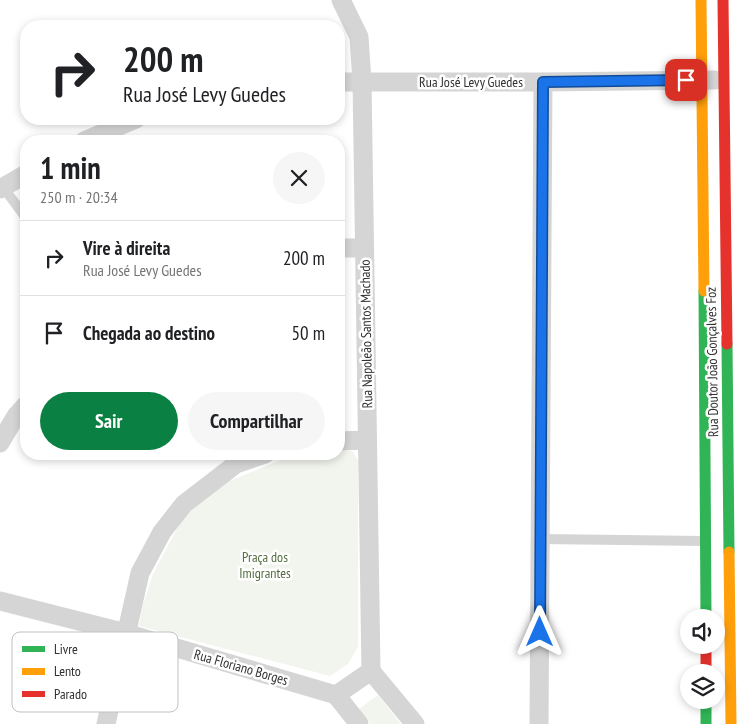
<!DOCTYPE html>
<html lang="pt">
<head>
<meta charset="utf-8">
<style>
  :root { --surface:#fff; --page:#f6f6f6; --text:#202124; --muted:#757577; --line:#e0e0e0; --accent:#0b8043 }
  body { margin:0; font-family:"PT Sans Narrow",sans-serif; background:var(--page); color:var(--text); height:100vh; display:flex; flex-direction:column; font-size:19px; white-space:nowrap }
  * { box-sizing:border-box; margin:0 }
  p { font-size:16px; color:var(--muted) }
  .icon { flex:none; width:28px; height:28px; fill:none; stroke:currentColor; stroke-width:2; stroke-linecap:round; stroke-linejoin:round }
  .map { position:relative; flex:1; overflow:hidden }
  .details { position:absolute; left:20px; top:135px; width:325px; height:325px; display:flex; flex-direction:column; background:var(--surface); border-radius:20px; box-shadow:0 2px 8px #0003 }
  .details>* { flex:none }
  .top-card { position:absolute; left:20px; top:20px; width:325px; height:105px; border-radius:20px; box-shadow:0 2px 8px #0003; background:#fff; color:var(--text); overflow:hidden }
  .tools { position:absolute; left:680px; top:609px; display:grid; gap:10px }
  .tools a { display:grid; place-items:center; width:45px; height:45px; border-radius:50%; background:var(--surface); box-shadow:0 2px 8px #0003; font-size:25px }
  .pin { position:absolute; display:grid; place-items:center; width:42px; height:42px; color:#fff; margin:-21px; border-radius:10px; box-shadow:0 2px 8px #0006 }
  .me { position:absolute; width:55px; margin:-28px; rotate:0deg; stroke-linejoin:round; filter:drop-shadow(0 0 4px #0008) }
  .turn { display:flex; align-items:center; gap:18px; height:105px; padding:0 20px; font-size:22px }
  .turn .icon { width:65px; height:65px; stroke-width:2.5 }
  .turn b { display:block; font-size:35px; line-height:42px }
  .round { display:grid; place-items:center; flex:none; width:52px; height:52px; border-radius:26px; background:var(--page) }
  .headline { display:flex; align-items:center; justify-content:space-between; height:85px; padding:0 20px }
  h1 { font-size:30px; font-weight:600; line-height:38px }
  .action { display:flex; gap:10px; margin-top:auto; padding:10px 20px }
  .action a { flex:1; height:58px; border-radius:30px; background:var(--accent); color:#fff; font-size:20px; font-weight:600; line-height:58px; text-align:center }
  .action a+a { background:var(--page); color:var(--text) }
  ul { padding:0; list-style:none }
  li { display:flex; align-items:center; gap:15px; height:75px; padding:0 20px; border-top:1px solid var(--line) }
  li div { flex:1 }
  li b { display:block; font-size:19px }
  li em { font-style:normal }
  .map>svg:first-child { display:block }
  .green { fill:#f2f5ed }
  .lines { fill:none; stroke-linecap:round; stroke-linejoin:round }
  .lane { stroke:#d5d5d5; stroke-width:10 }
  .street { stroke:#d5d5d5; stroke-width:19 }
  .fast { stroke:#30b455; stroke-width:11 }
  .slow { stroke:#ff9f0a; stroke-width:11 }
  .jam { stroke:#e5322d; stroke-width:11 }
  .route-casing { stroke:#114b97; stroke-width:12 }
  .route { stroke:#1a73e8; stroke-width:9 }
  .labels { text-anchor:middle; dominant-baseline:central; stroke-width:5; stroke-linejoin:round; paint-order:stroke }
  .street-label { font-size:14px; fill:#313131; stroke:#fff }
  .park-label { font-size:14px; fill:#536c3e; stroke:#fff }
  .key { fill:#fff; stroke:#c1c1c1; stroke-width:1 }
  .key-label { font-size:14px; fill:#313131 }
</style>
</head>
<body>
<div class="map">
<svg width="741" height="724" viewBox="0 0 741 724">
  <rect width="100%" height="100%" fill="#fff"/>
  <g class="green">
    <polygon points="339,450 352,451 358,460 358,647 348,664 330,676 139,626 142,608 153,574 195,495 286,458 314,454 339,454"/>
    <polygon points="378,695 401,724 371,724 359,709"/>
  </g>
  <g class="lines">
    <g class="lane">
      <polyline points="3,187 26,218"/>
      <polyline points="540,539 705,541"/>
    </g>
    <g class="street">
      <polyline points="341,0 359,37 362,81 371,671"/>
      <polyline points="339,82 543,82 715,80"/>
      <polyline points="84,141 136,119"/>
      <polyline points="0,189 26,174"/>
      <polyline points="339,248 364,248"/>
      <polyline points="339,441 367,440"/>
      <polyline points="0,443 16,416 26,405"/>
      <polyline points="0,601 126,633 336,695"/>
      <polyline points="371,671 415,724"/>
      <polyline points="336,695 371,671"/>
      <polyline points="336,695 359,724"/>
      <polyline points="106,724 140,573 162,532 184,504 236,464 265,454"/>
      <polyline points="539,724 543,82"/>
    </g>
    <g class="fast">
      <polyline points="704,291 706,618"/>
      <polyline points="727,344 729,552"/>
      <polyline points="706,700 706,724"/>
    </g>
    <g class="slow">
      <polyline points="701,0 704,291"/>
      <polyline points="729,552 731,724"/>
    </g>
    <g class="jam">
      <polyline points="723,0 727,344"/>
      <polyline points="706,645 706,672"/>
    </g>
  </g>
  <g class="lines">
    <defs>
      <polyline id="route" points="540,632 543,82 686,80"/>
    </defs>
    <use href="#route" class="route-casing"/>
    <use href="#route" class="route"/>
  </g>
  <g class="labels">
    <g class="street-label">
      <text x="471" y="82">Rua José Levy Guedes</text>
      <text transform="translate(366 334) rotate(-91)">Rua Napoleão Santos Machado</text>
      <text transform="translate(712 362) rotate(-91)">Rua Doutor João Gonçalves Foz</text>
      <text transform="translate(241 667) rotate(16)">Rua Floriano Borges</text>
    </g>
    <g class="park-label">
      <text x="265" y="557">Praça dos<tspan x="265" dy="16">Imigrantes</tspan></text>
    </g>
  </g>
  <rect x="12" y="632" width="166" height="80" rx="8" class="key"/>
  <rect x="22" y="646" width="23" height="6" fill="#30b455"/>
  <rect x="22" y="668" width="23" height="7" fill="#ff9f0a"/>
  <rect x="22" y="691" width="23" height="6" fill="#e5322d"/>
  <g class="key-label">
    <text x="54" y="654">Livre</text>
    <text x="54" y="676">Lento</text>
    <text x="54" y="699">Parado</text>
  </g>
</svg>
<div class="tools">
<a><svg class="icon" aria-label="sound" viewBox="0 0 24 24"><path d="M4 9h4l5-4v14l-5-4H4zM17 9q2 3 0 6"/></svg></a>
<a><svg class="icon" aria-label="layers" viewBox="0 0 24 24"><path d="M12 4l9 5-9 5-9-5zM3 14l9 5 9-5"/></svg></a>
</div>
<div class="pin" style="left:686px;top:80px;background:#d93025"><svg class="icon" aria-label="arrive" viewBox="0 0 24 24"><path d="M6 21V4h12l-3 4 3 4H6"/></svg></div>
<svg class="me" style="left:540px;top:632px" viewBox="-20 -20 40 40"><path d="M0-17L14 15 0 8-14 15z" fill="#1a73e8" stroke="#fff" stroke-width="4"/></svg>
<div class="top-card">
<div class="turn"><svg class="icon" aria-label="right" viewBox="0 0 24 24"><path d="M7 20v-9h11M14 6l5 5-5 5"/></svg><div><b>200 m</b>Rua José Levy Guedes</div></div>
</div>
<section class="details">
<div class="headline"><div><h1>1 min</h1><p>250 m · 20:34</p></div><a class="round"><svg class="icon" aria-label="close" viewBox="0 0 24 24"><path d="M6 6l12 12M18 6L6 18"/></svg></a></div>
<ul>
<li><svg class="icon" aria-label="right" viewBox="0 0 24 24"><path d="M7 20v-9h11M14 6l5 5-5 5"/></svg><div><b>Vire à direita</b><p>Rua José Levy Guedes</p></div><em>200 m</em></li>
<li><svg class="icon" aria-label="arrive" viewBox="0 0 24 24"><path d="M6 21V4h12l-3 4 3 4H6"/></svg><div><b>Chegada ao destino</b></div><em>50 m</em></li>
</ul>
<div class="action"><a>Sair</a><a>Compartilhar</a></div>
</section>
</div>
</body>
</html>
